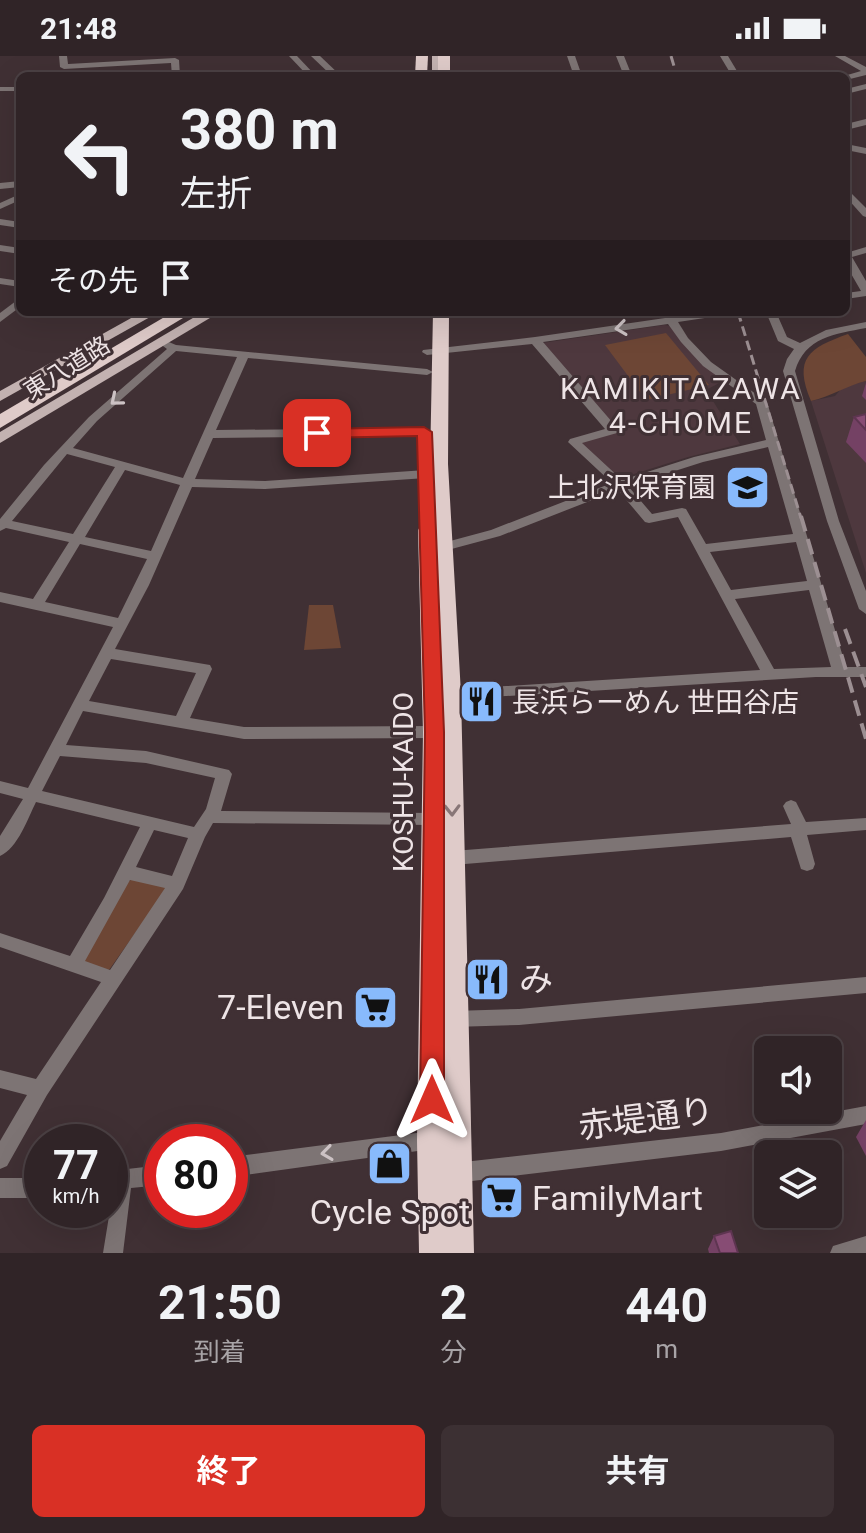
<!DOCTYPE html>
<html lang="ja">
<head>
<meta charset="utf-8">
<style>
  :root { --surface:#302427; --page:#3c3033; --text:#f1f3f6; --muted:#a8a4a7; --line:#4b4144; --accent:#d93025 }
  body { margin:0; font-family:Roboto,"Noto Sans JP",sans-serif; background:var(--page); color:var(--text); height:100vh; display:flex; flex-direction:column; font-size:30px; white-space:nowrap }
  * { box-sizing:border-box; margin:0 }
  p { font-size:26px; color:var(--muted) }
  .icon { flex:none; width:44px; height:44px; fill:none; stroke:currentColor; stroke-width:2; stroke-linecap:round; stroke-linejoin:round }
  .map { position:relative; height:1197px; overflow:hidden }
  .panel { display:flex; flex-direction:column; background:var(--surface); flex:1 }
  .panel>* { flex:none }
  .guide { position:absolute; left:16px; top:16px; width:834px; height:244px; border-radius:12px; box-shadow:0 8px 32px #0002,0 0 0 2px var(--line); background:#302427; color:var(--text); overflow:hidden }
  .buttons { position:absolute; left:754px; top:980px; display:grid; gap:16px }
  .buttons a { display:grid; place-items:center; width:88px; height:88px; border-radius:12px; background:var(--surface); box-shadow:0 8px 32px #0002,0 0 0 2px var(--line); font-size:40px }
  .speed { position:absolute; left:24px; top:1068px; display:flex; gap:16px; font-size:40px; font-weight:700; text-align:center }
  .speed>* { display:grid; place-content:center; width:104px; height:104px; border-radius:50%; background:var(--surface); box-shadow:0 8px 32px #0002,0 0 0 2px var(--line); line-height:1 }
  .speed small { font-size:20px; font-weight:400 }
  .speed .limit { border:12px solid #d22; background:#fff; color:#111 }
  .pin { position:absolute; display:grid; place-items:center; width:68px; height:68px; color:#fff; margin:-34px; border-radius:16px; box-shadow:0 4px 12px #0006 }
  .me { position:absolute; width:88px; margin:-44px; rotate:0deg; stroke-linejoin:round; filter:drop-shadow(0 0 6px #0008) }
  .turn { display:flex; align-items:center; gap:28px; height:168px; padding:0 32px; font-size:36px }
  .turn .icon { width:104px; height:104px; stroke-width:2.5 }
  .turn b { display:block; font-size:56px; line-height:68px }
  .then { display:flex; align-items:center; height:76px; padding:0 32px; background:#0003; gap:16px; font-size:30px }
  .eta { display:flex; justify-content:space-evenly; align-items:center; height:136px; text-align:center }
  .eta b { font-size:48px; font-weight:700; line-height:56px }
  .action { display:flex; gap:16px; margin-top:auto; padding:16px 32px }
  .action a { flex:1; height:92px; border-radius:12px; background:var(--accent); color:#fff; font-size:32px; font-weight:700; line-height:92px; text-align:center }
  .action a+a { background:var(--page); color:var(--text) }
  .status { display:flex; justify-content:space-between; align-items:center; height:56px; padding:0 40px; background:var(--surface); direction:ltr }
  .status svg { height:22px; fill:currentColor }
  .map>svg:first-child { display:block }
  .built { fill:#4e383e }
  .green { fill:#6d4635 }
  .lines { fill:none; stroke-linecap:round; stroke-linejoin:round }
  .minor { fill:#7d7474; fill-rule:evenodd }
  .major { fill:#c3b2b1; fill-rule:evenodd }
  .highway { fill:#dfcbc9; fill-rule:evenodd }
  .rail-far1 { stroke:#9c8f92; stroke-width:3; stroke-dasharray:10 5; stroke-linecap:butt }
  .rail { stroke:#9c8f92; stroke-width:4; stroke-dasharray:16 8; stroke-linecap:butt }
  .wall { fill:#744164 }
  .building { fill:#874c74; stroke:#5e3551; stroke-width:2 }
  .oneway { stroke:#ccc2c4 }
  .oneway2 { stroke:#887677 }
  .route { fill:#d93025; stroke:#8d1f18; stroke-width:2 }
  .labels { text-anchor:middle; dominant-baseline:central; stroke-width:6; stroke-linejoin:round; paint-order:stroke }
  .far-street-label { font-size:24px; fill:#eee4e6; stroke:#403034 }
  .poi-label { font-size:28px; fill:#eee4e6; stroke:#403034; text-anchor:end }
  .street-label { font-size:28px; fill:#eee4e6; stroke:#403034 }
  .neighbourhood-label { font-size:30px; letter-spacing:2px; fill:#eee4e6; stroke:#403034 }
  .near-poi-label { font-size:34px; fill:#eee4e6; stroke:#403034; text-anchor:start }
  .near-street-label { font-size:34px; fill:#eee4e6; stroke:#403034 }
</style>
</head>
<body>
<div class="status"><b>21:48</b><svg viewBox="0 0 49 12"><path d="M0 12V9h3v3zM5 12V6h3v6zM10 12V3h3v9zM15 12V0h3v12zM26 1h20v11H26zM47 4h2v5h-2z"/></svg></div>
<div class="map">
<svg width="866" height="1197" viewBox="0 0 866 1197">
  <rect width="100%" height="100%" fill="#403034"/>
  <g class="built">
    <polygon points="664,269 672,270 723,325 706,334 740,388 688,401 618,423 579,386 615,375 542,287"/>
    <polygon points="866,325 866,517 811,345 835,340 843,331"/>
  </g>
  <g class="green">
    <polygon points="666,277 709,329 646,344 605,289"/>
    <path d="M848,278l18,23v24c-20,5 -34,15 -55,20 -18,-43 -2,-53 37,-67z"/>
    <polygon points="309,549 333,549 341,592 304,594"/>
    <polygon points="135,822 165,829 165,835 109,914 83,907 125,827"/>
  </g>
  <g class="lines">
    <g class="minor">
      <polygon points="59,0 67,0 68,8 175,2 179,4 180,20 172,20 171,7 64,13 60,11"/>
      <polygon points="289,0 297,0 316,20 308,20"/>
      <polygon points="311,0 320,0 341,20 332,20"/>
      <polygon points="567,0 575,0 582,20 574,20"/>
      <polygon points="616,0 624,0 632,20 624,20"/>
      <polygon points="720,0 728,0 740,20 732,20"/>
      <polygon points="835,0 845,0 866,11 866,19 846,24 846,20 844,20 861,15"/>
      <polygon points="866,28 866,33 846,38 846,33"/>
      <rect x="0" y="31" width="20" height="4"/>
      <polygon points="866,63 866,69 846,74 846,68"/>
      <polygon points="846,88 866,92 866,98 846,94"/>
      <polygon points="20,125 20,131 0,133 0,127"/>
      <polygon points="846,132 866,152 866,161 863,160 846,141"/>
      <polygon points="20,138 20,144 0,153 0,147"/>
      <polygon points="0,163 20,166 20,172 0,169"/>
      <polygon points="0,189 20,192 20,198 0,195"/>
      <polygon points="866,191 866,197 852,201 866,225 866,240 846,243 846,237 861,235 846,209 846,197"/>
      <polygon points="0,222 20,225 20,231 0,228"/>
      <polygon points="20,242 20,251 0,266 0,257"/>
      <path d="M663,256h10l2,4 29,-4h26l-5,3 -47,7 10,16 23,24 56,40 79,265h20v10h-50l-373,23 -5,-1 -2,-4 2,-4 5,-1 317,-20 -82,-153 -29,6 -4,-1 -27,-32 -118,46 -56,15 -6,-4 1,-3 52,-14 121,-47 -44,-41 2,-3 35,-10 -73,-85 -105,11 -5,-3 1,-2 112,-13 130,-19zM668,268l13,18 22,24 53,38 10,36 -72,17 -72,23 -40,-37 35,-10 2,-3 -76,-88zM768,391l25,87 -87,10 -20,-35 -4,-1 -30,6 -24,-28 75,-24zM796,486l11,39 -76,9 -21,-38zM809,534l22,77 -57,2 -39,-70z"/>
      <path d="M766,256h10l11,25 13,6 26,-13 40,-8v6c-31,6 -61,9 -71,43l44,150 27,70v23l-7,-5 -32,-88 -44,-150 4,-12 7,-10 -16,-8z"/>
      <path d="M164,284l12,5 251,24 6,3 -6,3 -179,-17 -32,72 208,-2 6,4 -6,4 -211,2 -18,41 70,2 161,-11 6,4 -6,4 -161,11 -73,-2 -43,98 -34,64 95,16 2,4 -22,49 54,9 191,-1 5,2 2,4 -2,4 -5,2 -191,1 -161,-28 -17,34 80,6 83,19 3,4 -11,37 211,2 6,1 2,5 -2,5 -6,1 -219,-2 -8,14 -22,52 -136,206 -40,71 -7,3v-28l27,-46 -27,-7v-18l36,9 65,-97 -101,-35v-14l70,23 34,-58 36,-71 -104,-25c-8,16 -18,46 -36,54v-20l23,-37 -23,-6v-12l28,7 85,-161 -113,-25v-10l33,7 36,-57 -63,-14 -6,3v-12l44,-54 45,-48 78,-68 -8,-6zM176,295l61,6 -54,121 -110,-30 24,-27zM67,398l48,13 -42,67 -61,-13zM125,414l55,15 -29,66 -66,-14zM80,488l67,15 -29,59 -73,-16zM111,603l85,14 -20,43 -87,-15zM60,700l86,7 69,15 -9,31 -12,18 -152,-36zM154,774l34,8 -16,38 -36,-9zM130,824l35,8 -55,82 -25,-9z"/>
      <polygon points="791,744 796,746 806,766 866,762 866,774 807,779 815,808 813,813 807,815 801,813 791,781 453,809 447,807 445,802 447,797 453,795 791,768 783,750 786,746"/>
      <polygon points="866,921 866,937 519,969 453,971 447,969 444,963 447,957 453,955 519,953"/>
      <polygon points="866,1050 866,1068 721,1095 455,1127 448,1124 445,1117 448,1110 455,1107 721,1077"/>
      <polygon points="432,1075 439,1077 441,1084 439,1091 432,1093 230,1121 230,1101"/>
      <polygon points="162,1109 162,1129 131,1132 123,1197 103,1197 110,1154 110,1115"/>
      <rect x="0" y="1122" width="42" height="20"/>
      <polygon points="866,1180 866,1197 830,1197 833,1190"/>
    </g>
    <g class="major">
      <rect x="432" y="0" width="10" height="20"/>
      <polygon points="142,256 159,256 0,345 0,335"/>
      <polygon points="203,256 220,256 0,387 0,376"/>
    </g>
    <g class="highway">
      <polygon points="416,0 428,0 427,20 415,20"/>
      <rect x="438" y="0" width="12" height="20"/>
      <polygon points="173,256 193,256 0,372 0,358"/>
      <polygon points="433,256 449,256 448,408 461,638 474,1197 419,1197 417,1084 423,676 418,474 421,469 432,468 430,408"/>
    </g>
    <g class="rail-far1">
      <polyline points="671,0 677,20"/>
      <polyline points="738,256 801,462"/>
    </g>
    <g class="rail">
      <polyline points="801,460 866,683"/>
      <polyline points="845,573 866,631"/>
    </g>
  </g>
  <g class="wall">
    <polygon points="866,327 866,344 862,340"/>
    <polygon points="866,358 866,407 846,386 854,361"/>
    <polygon points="866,1064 866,1100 856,1081"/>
    <polygon points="714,1180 738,1197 709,1197 708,1193"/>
  </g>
  <g class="building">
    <polygon points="866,358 866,374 854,361"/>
    <polygon points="731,1175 738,1197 720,1197 714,1180"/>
  </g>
  <defs><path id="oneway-chevron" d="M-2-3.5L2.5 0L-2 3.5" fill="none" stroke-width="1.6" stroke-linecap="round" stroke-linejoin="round" transform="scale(2)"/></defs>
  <g class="oneway">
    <use href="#oneway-chevron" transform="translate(621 272) rotate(172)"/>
    <use href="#oneway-chevron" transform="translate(116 344) rotate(140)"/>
    <use href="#oneway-chevron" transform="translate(327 1097) rotate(172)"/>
  </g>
  <use class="oneway2" href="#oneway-chevron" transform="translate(452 754) rotate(89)"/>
  <polygon class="route" points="424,371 432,376 444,676 444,1044 441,1053 432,1056 424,1053 420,1044 425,676 417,380 317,382 309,377 317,373"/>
  <defs>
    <symbol id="school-square" viewBox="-11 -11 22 22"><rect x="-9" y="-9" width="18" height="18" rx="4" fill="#88bafc" stroke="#403034"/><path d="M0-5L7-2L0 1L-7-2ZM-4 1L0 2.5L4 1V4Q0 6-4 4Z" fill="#111"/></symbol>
    <symbol id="restaurant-square" viewBox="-11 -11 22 22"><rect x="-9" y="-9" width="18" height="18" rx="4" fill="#88bafc" stroke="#403034"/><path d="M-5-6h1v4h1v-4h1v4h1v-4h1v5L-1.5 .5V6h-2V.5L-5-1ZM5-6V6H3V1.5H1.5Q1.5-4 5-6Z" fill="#111"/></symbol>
    <symbol id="supermarket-square" viewBox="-11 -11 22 22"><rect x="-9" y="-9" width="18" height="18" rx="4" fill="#88bafc" stroke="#403034"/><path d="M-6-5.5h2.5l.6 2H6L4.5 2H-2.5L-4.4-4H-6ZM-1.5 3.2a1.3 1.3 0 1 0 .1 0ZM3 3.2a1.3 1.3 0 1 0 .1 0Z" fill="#111"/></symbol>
    <symbol id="shop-square" viewBox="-11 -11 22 22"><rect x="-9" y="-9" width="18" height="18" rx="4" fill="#88bafc" stroke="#403034"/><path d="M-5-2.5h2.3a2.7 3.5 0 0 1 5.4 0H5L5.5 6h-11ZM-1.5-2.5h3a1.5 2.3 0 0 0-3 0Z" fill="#111"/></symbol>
  </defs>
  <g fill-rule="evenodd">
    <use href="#school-square" x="722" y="406" width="51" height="51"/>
    <use href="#restaurant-square" x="456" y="620" width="51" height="51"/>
    <use href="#restaurant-square" x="462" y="898" width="51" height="51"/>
    <use href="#supermarket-square" x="350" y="926" width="51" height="51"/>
    <use href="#shop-square" x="364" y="1082" width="51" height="51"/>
    <use href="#supermarket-square" x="476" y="1116" width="51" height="51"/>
  </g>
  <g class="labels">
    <g class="far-street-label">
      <text transform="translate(67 312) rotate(-32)">東八道路</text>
    </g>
    <g class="poi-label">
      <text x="716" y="431">上北沢保育園</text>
      <text x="512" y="646" text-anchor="start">長浜らーめん 世田谷店</text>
    </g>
    <g class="street-label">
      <text transform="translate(403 726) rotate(-90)">KOSHU-KAIDO</text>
    </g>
    <g class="neighbourhood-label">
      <text x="681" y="332">KAMIKITAZAWA<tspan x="681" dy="34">4-CHOME</tspan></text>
    </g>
    <g class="near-poi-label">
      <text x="519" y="923">み</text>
      <text x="344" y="951" text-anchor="end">7-Eleven</text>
      <text x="532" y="1142">FamilyMart</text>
      <text x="390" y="1156" text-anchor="middle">Cycle Spot</text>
    </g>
    <g class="near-street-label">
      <text transform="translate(646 1062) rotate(-7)">赤堤通り</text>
    </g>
  </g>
</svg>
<div class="buttons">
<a><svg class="icon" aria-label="sound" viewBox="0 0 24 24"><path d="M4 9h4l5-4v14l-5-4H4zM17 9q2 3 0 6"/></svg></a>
<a><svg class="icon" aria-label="layers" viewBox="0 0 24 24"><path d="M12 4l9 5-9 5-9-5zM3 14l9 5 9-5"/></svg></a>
</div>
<div class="speed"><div>77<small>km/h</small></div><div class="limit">80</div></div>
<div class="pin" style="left:317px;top:377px;background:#d93025"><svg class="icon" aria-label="arrive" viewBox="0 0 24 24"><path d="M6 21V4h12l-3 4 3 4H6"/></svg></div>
<svg class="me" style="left:432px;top:1044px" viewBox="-20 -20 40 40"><path d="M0-17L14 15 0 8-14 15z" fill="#d93025" stroke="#fff" stroke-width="4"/></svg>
<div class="guide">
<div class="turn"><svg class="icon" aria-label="left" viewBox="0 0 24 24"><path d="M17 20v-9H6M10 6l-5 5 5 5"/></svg><div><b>380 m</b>左折</div></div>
<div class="then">その先<svg class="icon" aria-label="arrive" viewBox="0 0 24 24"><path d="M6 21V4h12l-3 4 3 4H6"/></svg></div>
</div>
</div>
<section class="panel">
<div class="eta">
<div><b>21:50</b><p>到着</p></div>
<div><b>2</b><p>分</p></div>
<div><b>440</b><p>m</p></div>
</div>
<div class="action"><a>終了</a><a>共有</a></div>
</section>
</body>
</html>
